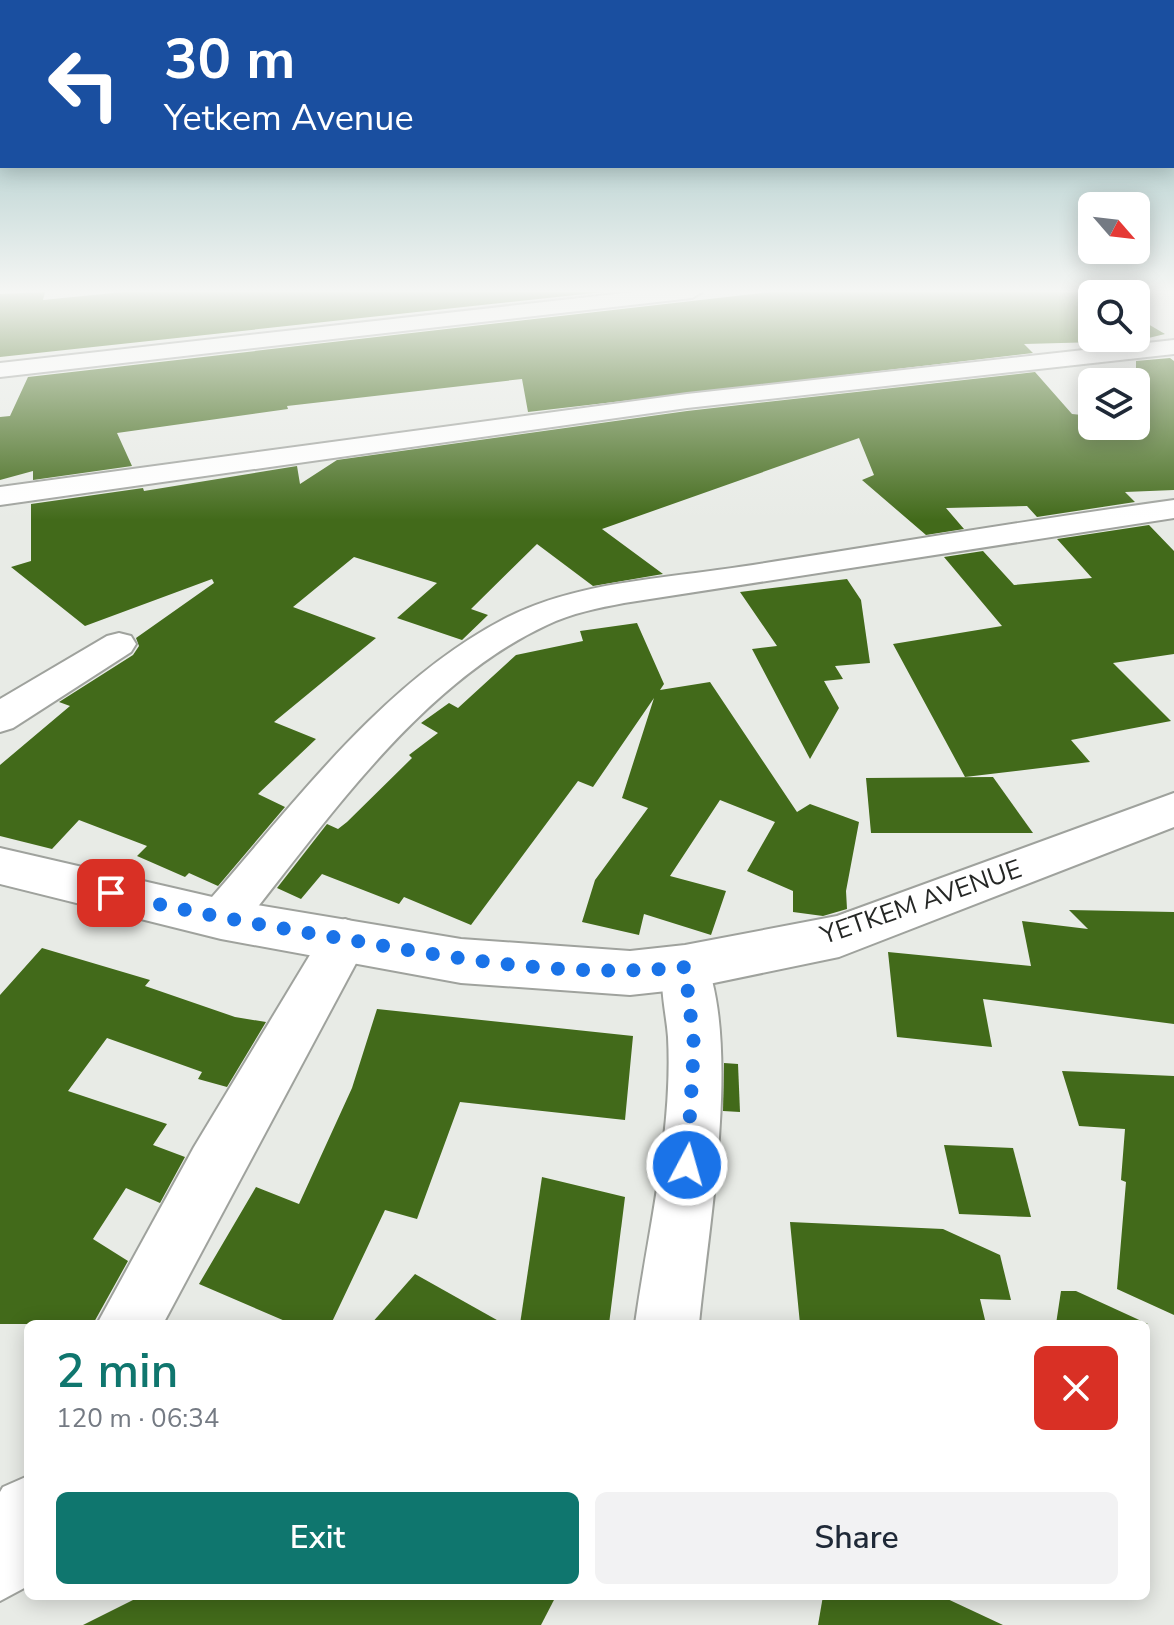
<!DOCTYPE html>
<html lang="en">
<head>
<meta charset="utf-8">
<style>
  :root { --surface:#fff; --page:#f2f2f3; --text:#1f2937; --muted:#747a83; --accent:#0f766e }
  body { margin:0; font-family:"Nunito Sans",sans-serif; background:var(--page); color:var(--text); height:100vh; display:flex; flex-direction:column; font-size:30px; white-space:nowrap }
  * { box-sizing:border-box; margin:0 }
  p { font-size:26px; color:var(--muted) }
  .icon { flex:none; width:44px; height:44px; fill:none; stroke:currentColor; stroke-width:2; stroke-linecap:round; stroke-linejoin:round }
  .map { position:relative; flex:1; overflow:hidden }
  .details { position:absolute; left:24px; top:1320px; width:1126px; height:280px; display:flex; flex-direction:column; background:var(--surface); border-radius:12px; box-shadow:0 4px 20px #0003 }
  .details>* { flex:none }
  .guide { position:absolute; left:0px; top:0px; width:1174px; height:168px; box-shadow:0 4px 20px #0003; background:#1a4fa0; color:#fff; overflow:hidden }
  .needle { width:52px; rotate:118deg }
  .fabs { position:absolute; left:1078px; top:192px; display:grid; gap:16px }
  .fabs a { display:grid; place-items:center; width:72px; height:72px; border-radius:12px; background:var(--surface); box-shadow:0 4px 20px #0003; font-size:40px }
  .pin { position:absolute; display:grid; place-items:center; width:68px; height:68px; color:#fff; margin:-34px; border-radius:16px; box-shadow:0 4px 12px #0006 }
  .me { position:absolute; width:88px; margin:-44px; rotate:6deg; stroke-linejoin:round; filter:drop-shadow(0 0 6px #0008) }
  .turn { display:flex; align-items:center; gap:28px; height:168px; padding:0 32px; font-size:36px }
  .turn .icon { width:104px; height:104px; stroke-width:2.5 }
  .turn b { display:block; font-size:56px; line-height:68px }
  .round { display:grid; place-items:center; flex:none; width:84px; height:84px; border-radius:12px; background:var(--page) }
  .overview { display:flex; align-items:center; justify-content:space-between; height:136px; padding:0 32px }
  h1 { font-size:48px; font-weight:600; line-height:60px; color:var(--accent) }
  .cta { display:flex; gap:16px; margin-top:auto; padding:16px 32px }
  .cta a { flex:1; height:92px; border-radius:12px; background:var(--accent); color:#fff; font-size:32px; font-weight:600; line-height:92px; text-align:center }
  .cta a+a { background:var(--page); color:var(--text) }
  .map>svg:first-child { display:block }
  .building { fill:#426a1a }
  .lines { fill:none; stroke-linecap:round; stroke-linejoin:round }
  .minor-casing { stroke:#9fa29d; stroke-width:4 }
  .tertiary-casing { stroke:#9fa29d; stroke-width:4 }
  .minor { fill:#fff; fill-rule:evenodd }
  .tertiary { fill:#fff; fill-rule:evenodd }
  .route { stroke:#1a73e8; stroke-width:14; stroke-dasharray:0 25.2 }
  .labels { text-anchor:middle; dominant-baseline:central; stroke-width:8; stroke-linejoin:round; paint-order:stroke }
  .street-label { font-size:26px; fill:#252725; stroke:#fff }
</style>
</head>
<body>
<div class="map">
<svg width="1174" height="1625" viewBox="0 0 1174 1625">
  <rect width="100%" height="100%" fill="#e8ebe6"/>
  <g class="building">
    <polygon points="45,292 43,300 123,292 603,292 0,357 0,294"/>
    <polygon points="770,292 1091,292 1092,338 1136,338 1136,317 1165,334 1136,341 1024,344 1033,353 528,412 522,379 287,406 288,409 117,433 132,466 33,480 33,471 0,480 0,417 10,416 28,377"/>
    <polygon points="1170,358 1174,361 1174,490 1125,492 1135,502 1037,517 1027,506 946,508 964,529 926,535 862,480 874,475 859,438 602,529 663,574 593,586 537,544 471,609 488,615 462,640 397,618 437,583 354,557 293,607 376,638 274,722 316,739 258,794 285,807 218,886 189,873 185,877 137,856 147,846 79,820 52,849 0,836 0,765 70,706 59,702 133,655 139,646 136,638 214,583 212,579 85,626 11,567 31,561 31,504 143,488 144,491 297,466 300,484 337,460 687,411 1035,372 1072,414 1092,416 1092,426 1136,426 1136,361"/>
    <polygon points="1149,525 1174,551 1174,654 1113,663 1171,721 1071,740 1090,762 965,777 893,644 1002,626 944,557 983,551 1014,585 1092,578 1057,539"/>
    <polygon points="847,579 861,600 870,663 835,666 843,679 824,681 839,708 810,759 752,649 777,646 740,592"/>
    <polygon points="637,623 664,684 660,690 710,682 797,812 810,804 859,822 846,891 847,909 823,916 793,912 793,891 747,871 775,822 720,800 670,876 726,891 711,935 644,914 639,935 582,922 595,880 648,808 622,798 654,698 593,787 578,781 471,925 404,897 399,904 322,874 301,899 277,888 327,824 338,829 347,822 412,758 409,755 438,733 421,723 449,703 458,708 516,655 583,641 580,631"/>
    <polygon points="993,777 1033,833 871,833 866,778"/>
    <polygon points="1069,910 1174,912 1174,1024 983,999 992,1047 897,1037 888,952 1031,966 1022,921 1088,929"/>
    <polygon points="42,948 150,980 145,986 235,1017 266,1022 227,1087 198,1079 202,1072 107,1038 68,1091 167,1124 153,1145 185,1157 160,1203 126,1188 93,1239 128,1261 93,1324 0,1324 0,995"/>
    <polygon points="377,1009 633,1036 625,1120 460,1102 417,1219 385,1210 331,1324 292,1324 199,1284 256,1187 299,1204 352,1088"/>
    <polygon points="724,1063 738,1064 740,1112 723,1111"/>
    <polygon points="1062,1071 1174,1076 1174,1315 1117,1289 1126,1182 1121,1180 1125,1129 1079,1126"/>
    <polygon points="944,1145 1013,1148 1031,1217 959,1214"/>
    <polygon points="542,1177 625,1197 609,1324 520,1324"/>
    <polygon points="790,1222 943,1229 1000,1255 1011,1300 980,1299 986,1324 800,1324"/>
    <polygon points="415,1274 504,1324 371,1324"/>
    <polygon points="1061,1291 1076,1291 1148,1324 1056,1324"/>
    <polygon points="141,1596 556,1596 541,1625 83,1625"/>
    <polygon points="823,1596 941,1596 1003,1625 818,1625"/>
  </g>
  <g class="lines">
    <defs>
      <g id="minor">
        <polygon points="634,292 702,292 692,298 0,377 0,363"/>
        <polygon points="1174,340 1174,354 687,408 0,505 0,487 687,394"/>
        <path d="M1174,500v18l-550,85c-26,5 -52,10 -77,22 -128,59 -223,200 -310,308l-16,5 -16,-5 -7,-14 7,-14c89,-101 177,-222 299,-286 71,-37 157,-40 235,-52 145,-22 289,-47 435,-67z"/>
        <polygon points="119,633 131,636 136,644 131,652 13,728 0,732 0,699 107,636"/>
        <polygon points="345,919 362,925 369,939 163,1324 97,1324 194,1147 328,925"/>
        <path d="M685,946l17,6c41,86 6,276 -3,372h-64c13,-94 38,-192 33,-287 -2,-28 -12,-59 0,-85z"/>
        <polygon points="28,1476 28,1586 0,1601 0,1492 3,1487"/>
      </g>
      <polygon id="tertiary" points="1174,793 1174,827 839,957 685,989 630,995 461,983 221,939 0,884 0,848 221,899 461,939 630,951 685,945 837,916"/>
    </defs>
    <use href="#minor" class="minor-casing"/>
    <use href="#tertiary" class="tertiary-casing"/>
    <use href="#minor" class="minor"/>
    <use href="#tertiary" class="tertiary"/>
  </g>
  <linearGradient id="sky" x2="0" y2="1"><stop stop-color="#7caeae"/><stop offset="0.56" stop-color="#f5f6f4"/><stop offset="1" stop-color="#f5f6f4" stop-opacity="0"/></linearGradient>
  <rect width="1174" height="520" fill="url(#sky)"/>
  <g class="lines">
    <path class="route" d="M111,893c77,19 155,33 234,46 112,20 226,40 340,28l9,78 -7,120"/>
  </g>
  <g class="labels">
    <g class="street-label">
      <text transform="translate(921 902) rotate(-19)">YETKEM AVENUE</text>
    </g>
  </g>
</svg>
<div class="fabs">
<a><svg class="needle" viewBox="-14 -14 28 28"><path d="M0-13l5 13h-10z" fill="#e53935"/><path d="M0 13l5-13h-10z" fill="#747a83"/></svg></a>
<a><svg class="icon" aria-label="search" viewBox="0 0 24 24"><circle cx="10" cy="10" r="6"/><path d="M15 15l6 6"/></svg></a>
<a><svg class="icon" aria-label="layers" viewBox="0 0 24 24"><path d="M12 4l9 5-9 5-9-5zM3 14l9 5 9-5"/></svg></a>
</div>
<div class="pin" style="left:111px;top:893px;background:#d93025"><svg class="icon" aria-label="arrive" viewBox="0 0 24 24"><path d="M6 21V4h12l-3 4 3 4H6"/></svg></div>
<svg class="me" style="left:687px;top:1165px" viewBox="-20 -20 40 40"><circle r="17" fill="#1a73e8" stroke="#fff" stroke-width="3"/><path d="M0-11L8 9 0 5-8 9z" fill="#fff"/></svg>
<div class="guide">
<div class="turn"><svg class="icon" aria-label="left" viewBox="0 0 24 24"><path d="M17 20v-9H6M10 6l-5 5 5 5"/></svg><div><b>30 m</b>Yetkem Avenue</div></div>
</div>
<section class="details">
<div class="overview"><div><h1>2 min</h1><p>120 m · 06:34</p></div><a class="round" style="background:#d93025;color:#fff"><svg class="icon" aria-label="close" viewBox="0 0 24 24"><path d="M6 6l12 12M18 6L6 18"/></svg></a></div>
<div class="cta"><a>Exit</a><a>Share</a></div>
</section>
</div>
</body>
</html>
